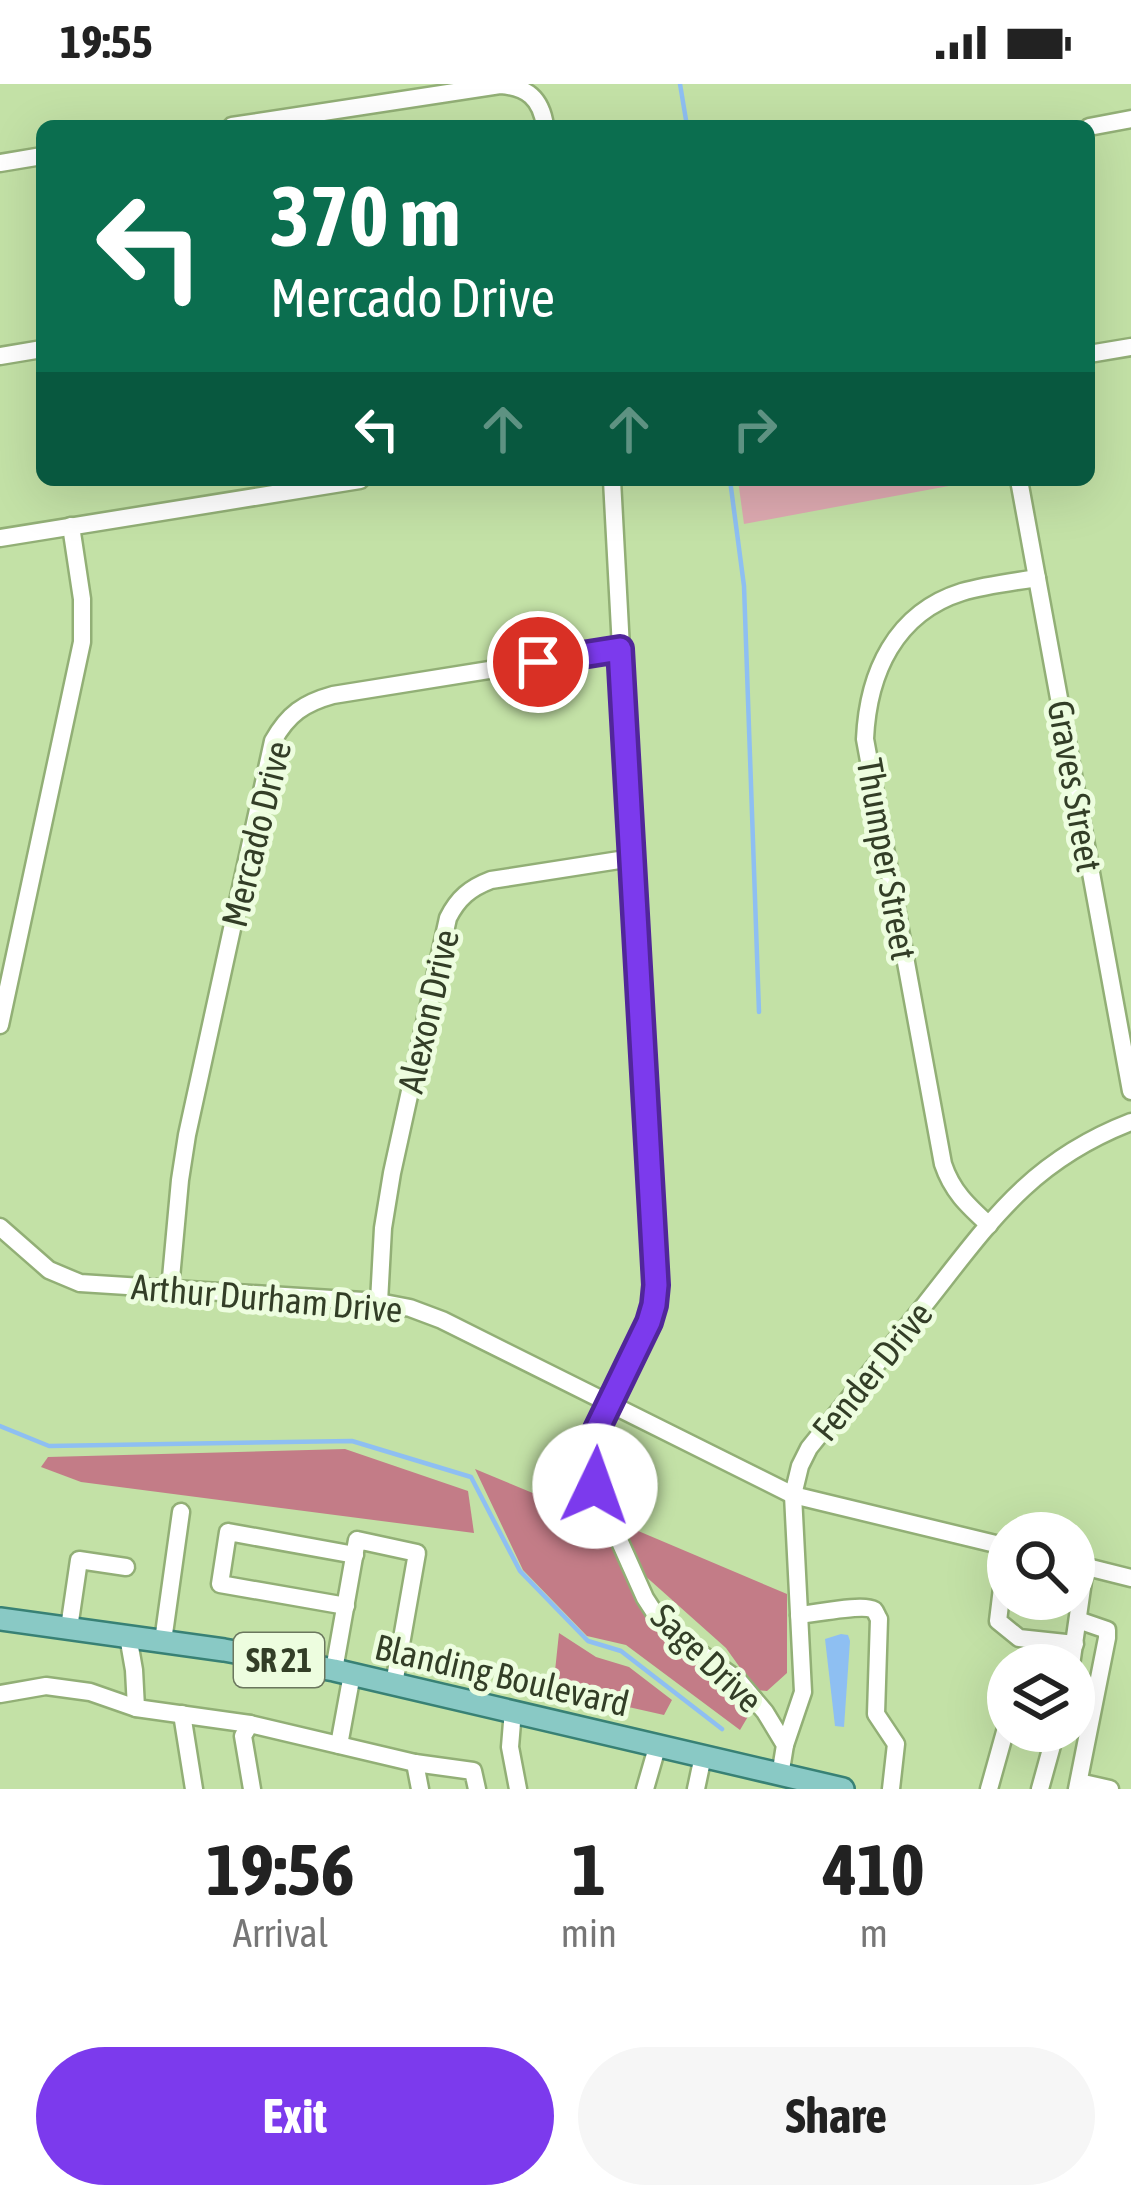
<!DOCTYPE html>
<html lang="en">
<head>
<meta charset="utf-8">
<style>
  :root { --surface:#fff; --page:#f6f6f6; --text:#222; --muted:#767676; --accent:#7c3aed }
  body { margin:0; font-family:"Asap Condensed",sans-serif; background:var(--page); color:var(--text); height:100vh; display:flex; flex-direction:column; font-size:45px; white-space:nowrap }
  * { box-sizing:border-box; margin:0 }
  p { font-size:39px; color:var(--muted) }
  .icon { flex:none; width:66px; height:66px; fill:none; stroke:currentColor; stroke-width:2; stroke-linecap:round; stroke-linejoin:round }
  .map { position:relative; height:1705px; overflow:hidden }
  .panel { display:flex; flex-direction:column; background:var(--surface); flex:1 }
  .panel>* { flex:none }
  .guide { position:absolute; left:36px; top:36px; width:1059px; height:366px; border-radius:18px; box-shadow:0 12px 48px #0002; background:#0b6e4f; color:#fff; overflow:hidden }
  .tools { position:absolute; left:987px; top:1428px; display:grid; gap:24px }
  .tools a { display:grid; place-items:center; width:108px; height:108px; border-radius:50%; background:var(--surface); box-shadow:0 12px 48px #0002; font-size:60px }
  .pin { position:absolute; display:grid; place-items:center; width:102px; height:102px; color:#fff; margin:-51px; border:6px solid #fff; border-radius:50%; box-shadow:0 3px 12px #0007 }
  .me { position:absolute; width:132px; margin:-66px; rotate:3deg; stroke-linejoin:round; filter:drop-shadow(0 0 9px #0008) }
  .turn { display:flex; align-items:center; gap:42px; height:252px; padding:0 36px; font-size:54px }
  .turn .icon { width:156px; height:156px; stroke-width:2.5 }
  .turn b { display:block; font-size:84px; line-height:102px }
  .lanes { display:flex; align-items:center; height:114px; padding:0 36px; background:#0003; justify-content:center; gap:60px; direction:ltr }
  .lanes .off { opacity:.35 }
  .eta { display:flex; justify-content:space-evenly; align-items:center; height:204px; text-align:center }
  .eta b { font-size:72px; font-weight:700; line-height:84px }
  .primary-button { display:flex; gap:24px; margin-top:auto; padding:24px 36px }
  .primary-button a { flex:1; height:138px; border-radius:72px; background:var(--accent); color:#fff; font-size:48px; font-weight:700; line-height:138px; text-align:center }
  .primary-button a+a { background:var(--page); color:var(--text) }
  .status { display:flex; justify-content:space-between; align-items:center; height:84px; padding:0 60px; background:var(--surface); direction:ltr }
  .status svg { height:33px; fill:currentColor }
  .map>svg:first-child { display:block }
  .green { fill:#dda9b0 }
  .forest { fill:#c37c87 }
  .water { fill:#8ebff2 }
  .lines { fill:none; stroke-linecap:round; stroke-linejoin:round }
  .stream { stroke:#8ebff2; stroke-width:4.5 }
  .minor-casing { stroke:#92af76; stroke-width:21 }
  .major-casing { stroke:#388175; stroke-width:26 }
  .minor { stroke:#fff; stroke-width:16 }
  .major { stroke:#89c9c5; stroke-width:21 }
  .route-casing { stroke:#51269a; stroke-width:30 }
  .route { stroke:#7c3aed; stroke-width:21 }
  .labels { text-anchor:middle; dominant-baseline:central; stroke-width:10; stroke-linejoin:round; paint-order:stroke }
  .shield { fill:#edfddf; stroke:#6b775e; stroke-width:3 }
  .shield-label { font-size:33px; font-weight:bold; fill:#333e27 }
  .street-label { font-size:36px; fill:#333e27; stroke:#edfddf }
</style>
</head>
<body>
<div class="status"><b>19:55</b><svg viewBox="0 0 49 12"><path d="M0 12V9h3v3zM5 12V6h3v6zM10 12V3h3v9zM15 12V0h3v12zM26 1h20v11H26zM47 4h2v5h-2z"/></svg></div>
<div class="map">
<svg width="1131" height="1705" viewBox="0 0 1131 1705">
  <rect width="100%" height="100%" fill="#c3e1a6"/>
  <polygon class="green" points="738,396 981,396 744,440"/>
  <g class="forest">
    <polygon points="345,1365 468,1407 474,1449 81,1398 41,1383 48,1373"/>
    <polygon points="475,1385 564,1422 574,1392 655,1546 753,1624 740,1646 626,1561 587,1552 523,1486"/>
    <polygon points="617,1438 787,1510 787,1589 767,1607 756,1606 726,1564 643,1490"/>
    <polygon points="559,1549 596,1573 629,1583 672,1616 664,1631 553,1606"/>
  </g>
  <polygon class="water" points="841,1550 848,1551 850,1557 844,1643 835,1642 825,1555"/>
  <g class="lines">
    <g class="stream">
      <polyline points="680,0 687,42"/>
      <polyline points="730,396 744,502 759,928"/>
      <polyline points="0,1342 49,1362 352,1357 471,1393 520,1487 588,1557 621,1567 722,1645"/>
    </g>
    <defs>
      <g id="minor">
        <path d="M232,42l268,-41c27,2 41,13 45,41"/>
        <polyline points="1089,43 1131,35"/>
        <polyline points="0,79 42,72"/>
        <polyline points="1089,270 1131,263"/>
        <polyline points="0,272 42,265"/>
        <path d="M612,396l43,804 -1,21 -6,17c-17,36 -49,88 -55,125 -2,13 0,26 2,39l50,112 13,20 17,17 63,45 27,32 20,33 -5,31"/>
        <polyline points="1019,396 1131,1007"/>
        <polyline points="0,454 360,396"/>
        <polyline points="0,941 82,558 82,515 71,442"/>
        <path d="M989,1141c-22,-20 -37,-34 -46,-61l-78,-425c3,-66 30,-126 97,-147 24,-7 51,-10 75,-14"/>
        <polyline points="0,1143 49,1186 80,1199 379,1218 410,1224 442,1236 793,1411 1008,1463"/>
        <path d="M170,1205l10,-109 7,-45 86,-394c15,-27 31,-38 60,-46l287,-46"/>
        <path d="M379,1218l4,-74 9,-55 56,-255c10,-20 22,-30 43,-38l141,-22"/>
        <polyline points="1007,1463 998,1537 1019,1554 1075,1560"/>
        <polyline points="1079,1481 1131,1494"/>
        <polyline points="346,1522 220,1500 228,1448 355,1471"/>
        <path d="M799,1531c15,-1 64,-12 75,-5 2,2 3,6 5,9l-3,95 20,30 -5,45"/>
        <polyline points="69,1544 79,1476 126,1483"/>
        <polyline points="128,1552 134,1586 136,1624"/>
        <polyline points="163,1557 181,1428"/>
        <polyline points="1071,1581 1085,1483"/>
        <polyline points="334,1586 357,1456 417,1469 394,1600"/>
        <polyline points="0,1610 46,1602 90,1608 136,1624 250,1640 415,1679 473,1687 477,1705"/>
        <polyline points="513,1626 510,1663 518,1705"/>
        <polyline points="182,1630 194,1705"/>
        <polyline points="250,1640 243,1652 252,1705"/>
        <polyline points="339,1661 352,1590"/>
        <path d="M785,1661l18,-53 -10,-197 7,-29 9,-18c39,-49 78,-97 117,-145 64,-81 104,-142 205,-181"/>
        <polyline points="415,1679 420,1705"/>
        <polyline points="1079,1698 1110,1705"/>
        <polyline points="645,1705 658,1660"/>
        <polyline points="696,1705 703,1672"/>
        <polyline points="989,1705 1008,1637"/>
        <polyline points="1040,1705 1056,1647"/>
        <polyline points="1077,1705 1107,1554 1107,1546 1078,1536"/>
      </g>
      <polyline id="major" points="0,1535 224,1566 334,1586 843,1705"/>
    </defs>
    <use href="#minor" class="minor-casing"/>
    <use href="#major" class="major-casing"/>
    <use href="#minor" class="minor"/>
    <use href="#major" class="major"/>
  </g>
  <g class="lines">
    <defs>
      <polyline id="route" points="538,578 620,565 656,1201 654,1221 649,1238 597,1345 592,1368 595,1402"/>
    </defs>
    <use href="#route" class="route-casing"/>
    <use href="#route" class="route"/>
  </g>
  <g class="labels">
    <rect class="shield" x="234" y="1549" width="90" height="54" rx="9"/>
    <g class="shield-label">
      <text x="279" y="1576">SR 21</text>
    </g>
    <g class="street-label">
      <text transform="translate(1075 702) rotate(80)">Graves Street</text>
      <text transform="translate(256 750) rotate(-76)">Mercado Drive</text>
      <text transform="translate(887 775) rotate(80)">Thumper Street</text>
      <text transform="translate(428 927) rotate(-77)">Alexon Drive</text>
      <text transform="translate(267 1214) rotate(5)">Arthur Durham Drive</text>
      <text transform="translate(872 1287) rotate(-51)">Fender Drive</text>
      <text transform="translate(707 1574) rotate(44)">Sage Drive</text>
      <text transform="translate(502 1591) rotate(13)">Blanding Boulevard</text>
    </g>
  </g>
</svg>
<div class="tools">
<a><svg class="icon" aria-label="search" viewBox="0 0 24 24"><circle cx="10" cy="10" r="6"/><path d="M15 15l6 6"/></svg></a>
<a><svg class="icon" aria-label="layers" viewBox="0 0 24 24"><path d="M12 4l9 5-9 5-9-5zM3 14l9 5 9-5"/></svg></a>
</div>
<div class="pin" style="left:538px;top:578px;background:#d93025"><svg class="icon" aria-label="arrive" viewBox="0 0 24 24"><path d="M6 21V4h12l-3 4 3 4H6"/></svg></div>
<svg class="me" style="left:595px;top:1402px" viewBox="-20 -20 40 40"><circle r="19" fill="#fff"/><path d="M0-13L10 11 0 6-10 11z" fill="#7c3aed"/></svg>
<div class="guide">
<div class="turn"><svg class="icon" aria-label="left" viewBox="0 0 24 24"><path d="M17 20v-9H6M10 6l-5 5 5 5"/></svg><div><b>370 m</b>Mercado Drive</div></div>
<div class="lanes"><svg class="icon" aria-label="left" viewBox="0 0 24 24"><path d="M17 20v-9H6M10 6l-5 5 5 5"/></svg><svg class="icon off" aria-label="ahead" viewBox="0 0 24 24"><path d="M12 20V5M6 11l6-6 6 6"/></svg><svg class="icon off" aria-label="ahead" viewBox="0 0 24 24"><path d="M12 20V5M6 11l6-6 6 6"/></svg><svg class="icon off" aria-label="right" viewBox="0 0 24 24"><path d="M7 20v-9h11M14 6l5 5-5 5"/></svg></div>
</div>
</div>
<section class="panel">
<div class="eta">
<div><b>19:56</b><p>Arrival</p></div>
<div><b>1</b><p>min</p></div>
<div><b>410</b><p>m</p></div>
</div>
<div class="primary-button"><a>Exit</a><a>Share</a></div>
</section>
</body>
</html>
